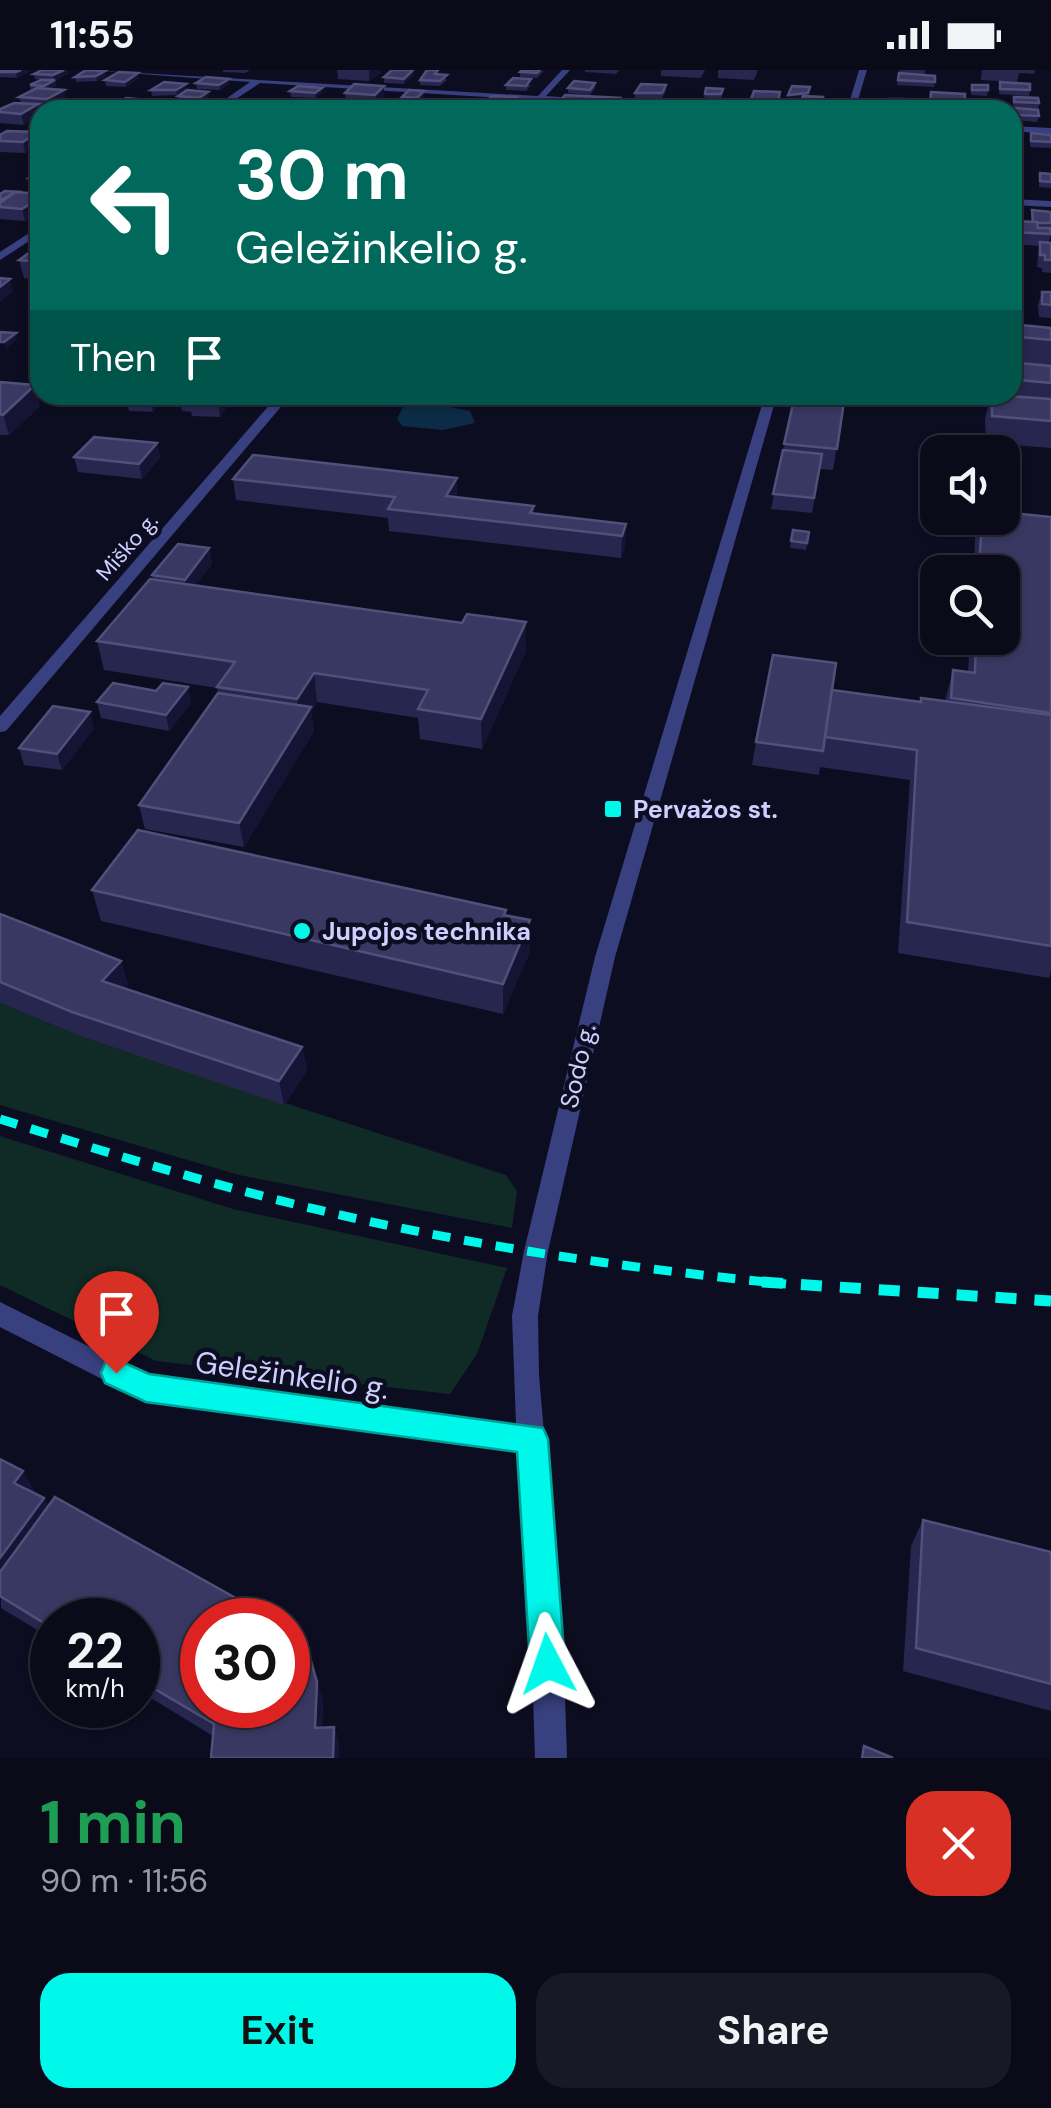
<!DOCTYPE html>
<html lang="en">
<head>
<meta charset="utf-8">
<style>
  :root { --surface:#0a0a19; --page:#181826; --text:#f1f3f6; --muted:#999aa2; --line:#2a2b38; --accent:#00f8eb }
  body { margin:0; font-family:"DM Sans",sans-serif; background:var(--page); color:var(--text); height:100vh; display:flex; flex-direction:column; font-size:38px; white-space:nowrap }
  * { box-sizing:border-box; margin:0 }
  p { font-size:32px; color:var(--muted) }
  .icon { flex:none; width:55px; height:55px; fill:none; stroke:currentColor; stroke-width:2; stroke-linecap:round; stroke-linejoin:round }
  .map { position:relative; height:1688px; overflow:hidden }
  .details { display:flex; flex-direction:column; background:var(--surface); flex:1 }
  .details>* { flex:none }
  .top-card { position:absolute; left:30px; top:30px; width:992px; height:305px; border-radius:30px; box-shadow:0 2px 8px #0004,0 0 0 2px var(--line); background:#00695c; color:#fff; overflow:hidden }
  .buttons { position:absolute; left:920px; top:365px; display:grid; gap:20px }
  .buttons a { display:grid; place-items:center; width:100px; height:100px; border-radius:20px; background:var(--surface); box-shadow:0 2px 8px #0004,0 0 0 2px var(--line); font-size:50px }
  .speed { position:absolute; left:30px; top:1528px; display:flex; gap:20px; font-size:50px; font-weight:700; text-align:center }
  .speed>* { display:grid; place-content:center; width:130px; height:130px; border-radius:50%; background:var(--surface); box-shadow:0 2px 8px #0004,0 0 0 2px var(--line); line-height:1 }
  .speed small { font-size:25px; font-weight:400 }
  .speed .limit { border:15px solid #d22; background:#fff; color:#111 }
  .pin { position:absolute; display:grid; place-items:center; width:85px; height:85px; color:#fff; margin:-102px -42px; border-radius:50% 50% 50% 0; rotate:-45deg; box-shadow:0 0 10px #0007 }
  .pin .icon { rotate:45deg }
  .me { position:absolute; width:110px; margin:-55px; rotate:356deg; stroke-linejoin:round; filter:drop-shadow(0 0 8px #0008) }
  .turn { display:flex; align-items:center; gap:35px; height:210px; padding:0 40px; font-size:45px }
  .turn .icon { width:130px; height:130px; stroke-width:2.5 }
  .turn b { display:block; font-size:70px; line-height:85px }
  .then { display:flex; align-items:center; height:95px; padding:0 40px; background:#0003; gap:20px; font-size:38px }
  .round { display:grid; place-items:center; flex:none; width:105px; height:105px; border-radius:30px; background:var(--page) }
  .summary { display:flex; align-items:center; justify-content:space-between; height:170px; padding:0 40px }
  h1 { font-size:60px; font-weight:700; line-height:75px; color:#1e9e55 }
  .action { display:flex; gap:20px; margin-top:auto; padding:20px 40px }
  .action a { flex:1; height:115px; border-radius:30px; background:var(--accent); color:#111; font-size:40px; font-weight:700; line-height:115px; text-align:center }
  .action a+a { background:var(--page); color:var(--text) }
  .status { display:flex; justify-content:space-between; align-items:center; height:70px; padding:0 50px; background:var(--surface); direction:ltr }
  .status svg { height:28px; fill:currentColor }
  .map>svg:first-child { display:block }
  .green { fill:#102b26 }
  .water { fill:#0c2b46 }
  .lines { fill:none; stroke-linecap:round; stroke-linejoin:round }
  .street { fill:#384080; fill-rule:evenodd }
  .rail-far1 { stroke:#00f8eb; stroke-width:9; stroke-dasharray:18 14; stroke-linecap:butt }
  .rail { stroke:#00f8eb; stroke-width:11; stroke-dasharray:21 18; stroke-linecap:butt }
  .wall { fill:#27264f }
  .shaded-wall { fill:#151435 }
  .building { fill:#393862; stroke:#50507b; stroke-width:2.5 }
  .route { fill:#00f8eb; stroke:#00a199; stroke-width:2.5 }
  .poi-dot { fill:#00f8eb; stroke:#0d0d21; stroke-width:4 }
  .labels { text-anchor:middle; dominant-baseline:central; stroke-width:9; stroke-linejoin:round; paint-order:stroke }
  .far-street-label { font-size:22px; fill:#cdcfff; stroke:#0d0d21 }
  .poi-label { font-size:25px; font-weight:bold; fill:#cdcfff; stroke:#0d0d21; text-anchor:start }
  .street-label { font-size:25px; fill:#cdcfff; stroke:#0d0d21 }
  .near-street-label { font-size:30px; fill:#cdcfff; stroke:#0d0d21 }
</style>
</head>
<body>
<div class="status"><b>11:55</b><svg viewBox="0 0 49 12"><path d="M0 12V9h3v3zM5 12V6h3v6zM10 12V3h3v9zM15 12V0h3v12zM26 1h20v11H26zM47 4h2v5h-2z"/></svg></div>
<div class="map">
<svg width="1051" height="1688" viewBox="0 0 1051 1688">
  <rect width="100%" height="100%" fill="#0d0d21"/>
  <g class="green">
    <polygon points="0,933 80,966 506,1105 517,1121 512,1158 239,1105 0,1035"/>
    <polygon points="0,1066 233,1139 507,1198 477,1284 450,1324 156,1291 0,1215"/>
  </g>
  <polygon class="water" points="424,332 470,341 475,353 443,360 402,356 397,349 403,337"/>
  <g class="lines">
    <g class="street">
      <polygon points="85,0 538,26 562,0 570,0 546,26 732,40 542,31 534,37 530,35 534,30 260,13 219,40 210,40 250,12"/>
      <polygon points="859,0 867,0 855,40 847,40"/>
      <polygon points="1012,56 1051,58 1051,64 1012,61"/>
      <polygon points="1012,129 1051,131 1051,137 1012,135"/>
      <polygon points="40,156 40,164 0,190 0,182"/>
      <polygon points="278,325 291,325 6,661 0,662 0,646"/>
      <polygon points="765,325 777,325 615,887 548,1181 538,1246 539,1305 564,1594 567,1688 535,1688 532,1594 518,1380 145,1331 0,1257 0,1232 148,1306 516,1354 512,1246 524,1181 595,887"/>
    </g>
    <path class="rail-far1" d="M0,1049c111,35 222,69 336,95 148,34 299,55 450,70"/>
    <polyline class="rail" points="762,1212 1051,1231"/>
  </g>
  <g class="wall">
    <polygon points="0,0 30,1 17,8 0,7"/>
    <polygon points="223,0 250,0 245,3 223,2"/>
    <polygon points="337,0 381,0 381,2 369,11 338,9"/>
    <polygon points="413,0 413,6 404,14 384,13 384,7"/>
    <polygon points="585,0 619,0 616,4 585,2"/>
    <polygon points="661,0 705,0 701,8 661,6"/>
    <polygon points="718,0 758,0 754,10 718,8"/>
    <polygon points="900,0 925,0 924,5 935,6 934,17 897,15"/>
    <polygon points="982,0 1035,0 1034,4 1019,3 1017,12 981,10"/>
    <polygon points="544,1 537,8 520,7 520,2"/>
    <polygon points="68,3 55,11 56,16 50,19 66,30 49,40 39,39 24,55 0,53 0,39 21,33 19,27 31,21 30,15 41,10 35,9 34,4"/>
    <polygon points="439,4 447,10 440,16 420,15 420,10"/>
    <polygon points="106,6 97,11 76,12 75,7"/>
    <polygon points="139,8 126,17 106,16 105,10"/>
    <polygon points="229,9 229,14 220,20 197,19 196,13"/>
    <polygon points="1000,12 1030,20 1029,26 999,24"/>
    <polygon points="595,13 595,18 590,25 568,23 568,18"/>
    <polygon points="506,15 531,15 526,21 506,20"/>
    <polygon points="666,15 666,21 662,28 635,28 635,23"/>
    <polygon points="384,16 384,27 376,35 346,33 345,23"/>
    <polygon points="322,18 322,23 315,28 291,27 290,21"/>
    <polygon points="186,19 177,25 152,26 151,20"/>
    <polygon points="723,19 721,30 704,29 705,24"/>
    <polygon points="971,20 988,20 987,26 971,25"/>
    <polygon points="208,22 209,27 200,33 178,31 178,26"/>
    <polygon points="780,22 777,36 750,34 751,29"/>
    <polygon points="931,22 965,36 964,40 929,40"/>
    <polygon points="402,27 424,27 417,33 402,32"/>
    <polygon points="808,27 822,33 821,39 801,38 802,29 787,31"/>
    <polygon points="1014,27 1039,33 1038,39 1013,37"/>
    <polygon points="620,28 619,40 559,40 560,31"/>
    <polygon points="487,31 517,32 511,38 487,37"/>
    <polygon points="889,34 905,36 904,40 888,40"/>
    <polygon points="116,35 148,35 141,40 117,40"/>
    <polygon points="1015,38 1039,46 1037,52 1014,50"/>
    <polygon points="37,62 40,73 25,83 0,82 0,65"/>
    <polygon points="1031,63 1051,65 1051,78 1030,77"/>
    <polygon points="40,89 40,141 25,151 0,149 0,124 35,124 34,120 31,120 29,108 36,104 33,93"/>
    <polygon points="1040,103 1051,104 1051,118 1039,117"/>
    <polygon points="1032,140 1051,142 1051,164 1049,172 1051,173 1051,203 1042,202 1042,198 1037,197 1039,176 1012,174 1012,151 1031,152"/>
    <polygon points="40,175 40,210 24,208 19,190"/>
    <polygon points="1042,222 1051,222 1051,248 1039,247 1038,235"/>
    <polygon points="1012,254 1051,258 1051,295 1012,292"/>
    <polygon points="1019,293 1051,296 1051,378 986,373 985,349 991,325 1015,326 1014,313"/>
    <polygon points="0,312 40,336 9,365 0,365"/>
    <polygon points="180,325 230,325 230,331 220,347 192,346 191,342 182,341 179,327"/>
    <polygon points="795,325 845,325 833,400 820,399 812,443 771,439"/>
    <polygon points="888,325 969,325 967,336 887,329"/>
    <polygon points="163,327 153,342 129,341 127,334"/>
    <polygon points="157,373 160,388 142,409 78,402 74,387"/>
    <polygon points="457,408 457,427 534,436 534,444 626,454 625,476 621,488 389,461 388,448 236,430 233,409"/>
    <polygon points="1051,447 1051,902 1049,908 898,883 910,710 820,697 819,705 752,695 756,672 830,629 920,632 945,631 953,600 968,602 970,568 1002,568 1002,502 974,502 975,467 980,448"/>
    <polygon points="793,460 809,462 806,480 790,478"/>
    <polygon points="209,478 212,494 195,515 526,581 482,679 420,669 418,648 317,632 311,642 314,661 244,777 145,759 139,735 218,623 217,618 104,600 97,571 153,509 152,505"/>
    <polygon points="188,617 191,633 169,661 101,648 97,632 156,621"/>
    <polygon points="94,658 62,700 24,695 19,678"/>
    <polygon points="92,820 506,840 506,845 530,850 530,881 503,944 101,851"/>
    <polygon points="0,844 121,891 128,915 124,919 302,977 307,1001 284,1035 80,966 0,933"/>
    <polygon points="0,1389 35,1422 34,1423 44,1428 48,1437 323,1630 322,1657 334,1657 339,1673 339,1688 211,1688 213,1666 138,1620 138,1550 52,1550 52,1569 1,1538"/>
    <polygon points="923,1450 1051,1482 1051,1641 903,1601 911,1476"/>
  </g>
  <g class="shaded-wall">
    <polygon points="21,0 29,0 30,1 17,8 16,2"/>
    <polygon points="64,0 68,0 68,3 55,11 56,16 45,22 44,16 54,10 53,5"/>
    <polygon points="370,0 381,0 381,2 369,11 369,1"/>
    <polygon points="413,0 413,6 404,14 404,9"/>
    <polygon points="105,1 106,6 97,11 96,6"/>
    <polygon points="138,3 139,8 126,17 125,12"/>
    <polygon points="229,9 229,14 220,20 219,15"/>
    <polygon points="186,14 186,19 177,25 176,20"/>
    <polygon points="384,16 384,27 376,35 375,25"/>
    <polygon points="810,17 807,29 787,31 788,25"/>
    <polygon points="322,18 322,23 315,28 315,23"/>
    <polygon points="64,20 66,30 49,40 47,29"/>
    <polygon points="424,21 424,27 417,33 417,28"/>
    <polygon points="208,22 209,27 200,33 199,28"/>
    <polygon points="147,30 148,35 138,40 138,36"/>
    <polygon points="480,31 480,36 477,40 447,40 447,38"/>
    <polygon points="38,34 40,45 24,55 21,44"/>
    <polygon points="37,62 40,73 25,83 23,72"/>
    <polygon points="40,127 40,141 25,151 22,139"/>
    <polygon points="10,209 13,222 0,232 0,217"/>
    <polygon points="16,263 17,270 6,279 4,272"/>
    <polygon points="35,315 40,336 9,365 3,345"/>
    <polygon points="158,325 163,325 163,327 153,342 151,335"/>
    <polygon points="223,325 230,325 230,331 220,347 218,333"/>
    <polygon points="157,373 160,388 142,409 139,394"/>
    <polygon points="457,408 457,429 447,448 446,426"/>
    <polygon points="626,454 625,476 621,488 622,466"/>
    <polygon points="209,478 212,494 188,525 185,510"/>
    <polygon points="526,552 526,581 482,679 481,649"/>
    <polygon points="314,603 317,632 311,642 314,661 244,777 239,753 300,654 297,629"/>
    <polygon points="188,617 191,633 169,661 166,645"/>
    <polygon points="90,642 94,658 62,700 57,684"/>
    <polygon points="530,850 530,881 503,944 503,914"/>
    <polygon points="121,891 128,915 109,935 102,911"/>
    <polygon points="302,977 307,1001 284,1035 279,1011"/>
    <polygon points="23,1401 35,1422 26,1434 14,1413"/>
    <polygon points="44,1428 55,1449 0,1526 0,1488"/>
    <polygon points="317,1612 323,1630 321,1675 315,1658"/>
    <polygon points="334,1657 339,1673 339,1688 333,1688"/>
  </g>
  <g class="building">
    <polygon points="0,0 21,0 16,2 0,2"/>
    <polygon points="42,0 64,0 53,5 34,4"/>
    <polygon points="86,0 90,0 105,1 96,6 75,7"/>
    <polygon points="392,0 413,0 404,9 384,7"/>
    <polygon points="427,0 438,0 435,4 447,5 440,11 420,10"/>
    <polygon points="522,0 540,0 537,3 520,2"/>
    <polygon points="119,2 138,3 125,12 105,10"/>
    <polygon points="899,3 935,6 935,12 898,10"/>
    <polygon points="206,7 229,9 219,15 196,13"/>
    <polygon points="513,8 531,9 526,16 506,15"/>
    <polygon points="41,10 55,10 44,16 30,15"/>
    <polygon points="574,11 595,13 590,20 568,18"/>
    <polygon points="164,12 186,14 176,20 151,20"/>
    <polygon points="1000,12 1030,14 1030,20 1000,19"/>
    <polygon points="354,14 384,16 375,25 345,23"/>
    <polygon points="641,14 666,15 662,23 635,23"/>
    <rect x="972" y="15" width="16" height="5"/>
    <polygon points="298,16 322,18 315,23 290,21"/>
    <polygon points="792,16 810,17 808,23 788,25"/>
    <polygon points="37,18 64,20 47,29 19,27"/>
    <polygon points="706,18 723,19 721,24 705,24"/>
    <polygon points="187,20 208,22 199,28 178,26"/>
    <polygon points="409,20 424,21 417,28 402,27"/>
    <polygon points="754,21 780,22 778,31 751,29"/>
    <polygon points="931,22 965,24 965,36 930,33"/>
    <polygon points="565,25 620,28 615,36 560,31"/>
    <polygon points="492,26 517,27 511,33 487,31"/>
    <polygon points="803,26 823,27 821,33 801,32"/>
    <polygon points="1014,27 1038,28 1039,33 1014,32"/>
    <polygon points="126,28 147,30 138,36 116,35"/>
    <polygon points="889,29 904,29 905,36 889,35"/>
    <polygon points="455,30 480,31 476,36 447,38"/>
    <polygon points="14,33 38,34 21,44 0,42 0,39"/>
    <polygon points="245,35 263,36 257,40 237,40"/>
    <polygon points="647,35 677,37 676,40 644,40"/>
    <polygon points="162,36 177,37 173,40 156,40"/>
    <polygon points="275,36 311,38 308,40 269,40"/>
    <polygon points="1015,38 1038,40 1039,46 1015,45"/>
    <polygon points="7,61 37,62 23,72 0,71 0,65"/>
    <polygon points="1031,63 1051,65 1051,72 1031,71"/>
    <polygon points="37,103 40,103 40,114 33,114 40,109 29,108"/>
    <polygon points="1040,103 1051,104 1051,112 1040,111"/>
    <polygon points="5,121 22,122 15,122 0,131 0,124"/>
    <polygon points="15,122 40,124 40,127 22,139 0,137 0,133"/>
    <polygon points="1032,140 1051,142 1051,153 1033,153"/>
    <polygon points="1012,151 1037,152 1038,158 1050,158 1051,164 1012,162"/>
    <polygon points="1040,172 1051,173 1051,190 1045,190 1045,185 1040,185"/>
    <polygon points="40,175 40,192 19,190"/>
    <polygon points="0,208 10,209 0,217"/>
    <polygon points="1042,222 1051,222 1051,235 1042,234"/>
    <polygon points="1012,254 1051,258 1051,270 1012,266"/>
    <polygon points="0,262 16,263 4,272 0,272"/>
    <polygon points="1019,293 1051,296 1051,313 1020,310"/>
    <polygon points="0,312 35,315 3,345 0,344"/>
    <polygon points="134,325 158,325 151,335 127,334"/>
    <polygon points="180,325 223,325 218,333 189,331 192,328 179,327"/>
    <polygon points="795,325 845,325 837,379 784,374"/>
    <polygon points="992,325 1051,329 1051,351 992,346"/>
    <polygon points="94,367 157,373 139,394 74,387"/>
    <polygon points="783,380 822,384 814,428 773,424"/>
    <polygon points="253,385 457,408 446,426 534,436 530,443 626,454 622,466 388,439 395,427 233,409"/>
    <polygon points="1002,442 1051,447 1051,643 951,628 953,600 975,603 976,568 1002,568 1002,502 979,502 982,448 1002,448"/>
    <polygon points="793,460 809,462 807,473 791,471"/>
    <polygon points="178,474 209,478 185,510 152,505"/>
    <polygon points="150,509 462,553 467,544 526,552 481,649 418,639 428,620 314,603 297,629 217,617 235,592 97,571"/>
    <polygon points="773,585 836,593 823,681 756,672"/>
    <polygon points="113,613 156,621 163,613 188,617 166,645 97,632"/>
    <polygon points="832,620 921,632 921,628 1051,645 1051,876 907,852 917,680 825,667"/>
    <polygon points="218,623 311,637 239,753 139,735"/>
    <polygon points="53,636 90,642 57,684 19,678"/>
    <polygon points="138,760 506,840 504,845 530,850 503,914 92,820"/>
    <polygon points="0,844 121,891 102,911 302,977 279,1011 72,942 0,912"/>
    <polygon points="0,1389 23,1401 14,1413 44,1428 0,1488"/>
    <polygon points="55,1427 275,1550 202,1550 202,1635 288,1635 288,1562 308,1581 317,1612 315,1658 334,1657 333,1688 211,1688 214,1654 138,1609 138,1550 52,1550 52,1558 0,1526 0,1502"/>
    <polygon points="923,1450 1051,1482 1051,1614 916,1578"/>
    <polygon points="864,1676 893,1688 862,1688"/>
  </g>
  <polygon class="route" points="116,1289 149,1304 543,1358 548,1369 565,1594 560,1606 548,1611 535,1606 530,1594 517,1382 146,1332 105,1313 101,1303 105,1293"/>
  <g class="poi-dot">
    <rect x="603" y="729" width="20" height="20" rx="5"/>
    <circle cx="302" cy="861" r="10"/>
  </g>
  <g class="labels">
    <g class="far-street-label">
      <text transform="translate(127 477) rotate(-49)">Miško g.</text>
    </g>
    <g class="poi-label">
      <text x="633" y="739">Pervažos st.</text>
      <text x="322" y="861">Jupojos technika</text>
    </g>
    <g class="street-label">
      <text transform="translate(578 996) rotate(-77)">Sodo g.</text>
    </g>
    <g class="near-street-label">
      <text transform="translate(292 1305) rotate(8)">Geležinkelio g.</text>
    </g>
  </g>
</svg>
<div class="buttons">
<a><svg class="icon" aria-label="sound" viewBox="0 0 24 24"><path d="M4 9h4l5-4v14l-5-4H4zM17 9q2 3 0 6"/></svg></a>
<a><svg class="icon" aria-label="search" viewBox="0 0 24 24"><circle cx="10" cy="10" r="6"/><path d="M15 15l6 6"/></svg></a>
</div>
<div class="speed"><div>22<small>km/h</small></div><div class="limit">30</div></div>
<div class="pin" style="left:116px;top:1303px;background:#d93025"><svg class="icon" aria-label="arrive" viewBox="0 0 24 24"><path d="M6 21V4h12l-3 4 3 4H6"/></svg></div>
<svg class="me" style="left:548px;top:1594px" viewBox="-20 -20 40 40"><path d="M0-17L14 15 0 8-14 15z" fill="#00f8eb" stroke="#fff" stroke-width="4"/></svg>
<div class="top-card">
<div class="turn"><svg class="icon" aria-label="left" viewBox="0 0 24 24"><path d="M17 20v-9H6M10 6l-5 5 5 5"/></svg><div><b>30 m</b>Geležinkelio g.</div></div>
<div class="then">Then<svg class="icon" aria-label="arrive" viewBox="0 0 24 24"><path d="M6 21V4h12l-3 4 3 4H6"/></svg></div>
</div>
</div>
<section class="details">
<div class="summary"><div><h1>1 min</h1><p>90 m · 11:56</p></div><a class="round" style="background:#d93025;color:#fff"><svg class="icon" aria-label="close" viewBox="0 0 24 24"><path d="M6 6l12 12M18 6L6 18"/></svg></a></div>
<div class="action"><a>Exit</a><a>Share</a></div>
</section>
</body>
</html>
